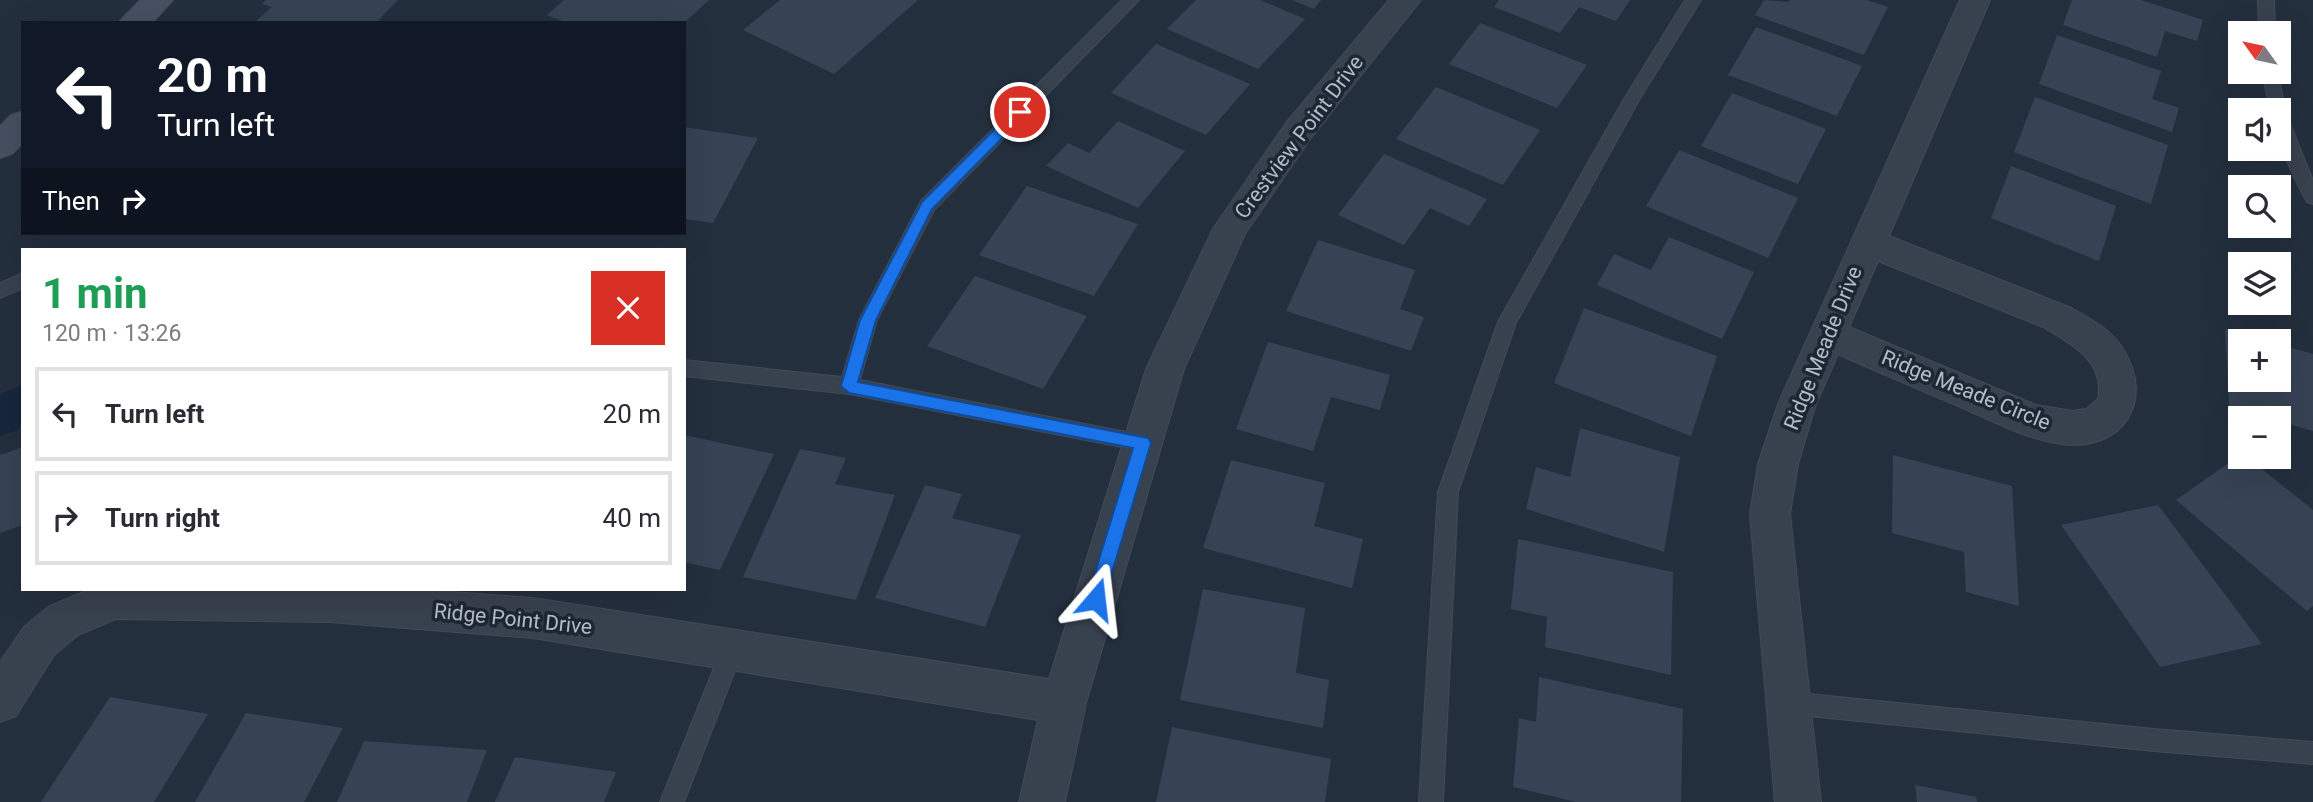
<!DOCTYPE html>
<html lang="en">
<head>
<meta charset="utf-8">
<style>
  :root { --surface:#fff; --page:#f7f7f7; --text:#2b2b33; --muted:#7c7c81; --line:#e1e1e2 }
  body { margin:0; font-family:Roboto,sans-serif; background:var(--page); color:var(--text); height:100vh; display:flex; flex-direction:column; font-size:26px; white-space:nowrap }
  * { box-sizing:border-box; margin:0 }
  p { font-size:23px; color:var(--muted) }
  .icon { flex:none; width:38px; height:38px; fill:none; stroke:currentColor; stroke-width:2; stroke-linecap:round; stroke-linejoin:round }
  .map { position:relative; flex:1; overflow:hidden }
  .side { position:absolute; left:21px; top:248px; width:665px; height:343px; display:flex; flex-direction:column; background:var(--surface); border-radius:0px; box-shadow:0 7px 28px #0002 }
  .side>* { flex:none }
  .guide { position:absolute; left:21px; top:21px; width:665px; height:214px; border-radius:0px; box-shadow:0 7px 28px #0002; background:#111827; color:#fff; overflow:hidden }
  .needle { width:46px; rotate:303deg }
  .controls { position:absolute; left:2228px; top:21px; display:grid; gap:14px }
  .controls a { display:grid; place-items:center; width:63px; height:63px; border-radius:0px; background:var(--surface); box-shadow:0 7px 28px #0002; font-size:35px }
  .pin { position:absolute; display:grid; place-items:center; width:60px; height:60px; color:#fff; margin:-30px; border:4px solid #fff; border-radius:50%; box-shadow:0 2px 7px #0007 }
  .me { position:absolute; width:77px; margin:-38px; rotate:17deg; stroke-linejoin:round; filter:drop-shadow(0 0 5px #0008) }
  .turn { display:flex; align-items:center; gap:24px; height:147px; padding:0 21px; font-size:32px }
  .turn .icon { width:91px; height:91px; stroke-width:2.5 }
  .turn b { display:block; font-size:49px; line-height:60px }
  .then { display:flex; align-items:center; height:66px; padding:0 21px; background:#0003; gap:14px; font-size:26px }
  .round { display:grid; place-items:center; flex:none; width:74px; height:74px; border-radius:0px; background:var(--page) }
  .headline { display:flex; align-items:center; justify-content:space-between; height:119px; padding:0 21px }
  h1 { font-size:42px; font-weight:700; line-height:52px; color:#1e9e55 }
  ul { padding:0; list-style:none }
  li { display:flex; align-items:center; gap:21px; height:94px; margin:0 14px 10px; padding:0 7px; border:4px solid var(--line); border-radius:0px }
  li div { flex:1 }
  li b { display:block; font-size:26px }
  li em { font-style:normal }
  .map>svg:first-child { display:block }
  .water { fill:#17263c }
  .building { fill:#364354 }
  .lines { fill:none; stroke-linecap:round; stroke-linejoin:round }
  .lane-casing { stroke:#414a57; stroke-width:2 }
  .street-casing { stroke:#414a57; stroke-width:2 }
  .secondary-casing { stroke:#414a57; stroke-width:2 }
  .lane { fill:#38414e; fill-rule:evenodd }
  .street { fill:#38414e; fill-rule:evenodd }
  .secondary { fill:#465061; fill-rule:evenodd }
  .route { fill:#1a73e8; stroke:#114b97; stroke-width:2 }
  .labels { text-anchor:middle; dominant-baseline:central; stroke-width:7; stroke-linejoin:round; paint-order:stroke }
  .street-label { font-size:21px; fill:#b4bcc9; stroke:#1d2633 }
</style>
</head>
<body>
<div class="map">
<svg width="2313" height="802" viewBox="0 0 2313 802">
  <rect width="100%" height="100%" fill="#242f3e"/>
  <polygon class="water" points="23,385 23,419 18,430 0,436 0,394"/>
  <g class="building">
    <polygon points="266,0 398,0 376,23 254,23 272,7 262,4"/>
    <polygon points="564,0 709,0 684,23 567,23 547,15"/>
    <polygon points="780,0 918,0 834,74 743,30"/>
    <polygon points="1196,0 1260,0 1305,19 1258,69 1167,29"/>
    <polygon points="1292,0 1321,0 1314,9"/>
    <polygon points="1499,0 1630,0 1616,21 1579,7 1560,33 1494,7"/>
    <polygon points="1764,0 1788,2 1790,0 1867,0 1888,7 1864,55 1755,15"/>
    <polygon points="2072,0 2141,0 2203,20 2197,41 2165,31 2157,57 2063,25"/>
    <polygon points="1480,23 1587,65 1557,108 1449,64"/>
    <polygon points="1756,27 1862,66 1837,116 1728,75"/>
    <polygon points="2057,35 2161,71 2152,99 2179,108 2172,132 2039,84"/>
    <polygon points="1156,44 1250,84 1206,135 1111,93"/>
    <polygon points="1436,87 1540,130 1503,185 1396,139"/>
    <polygon points="1732,93 1826,129 1798,184 1701,146"/>
    <polygon points="2035,97 2168,145 2151,204 2014,152"/>
    <polygon points="1118,121 1185,151 1138,208 1046,166 1068,143 1089,153"/>
    <polygon points="684,127 758,138 713,223 684,219"/>
    <polygon points="1679,150 1798,198 1768,258 1646,206"/>
    <polygon points="1384,154 1487,199 1469,226 1430,208 1404,245 1338,215"/>
    <polygon points="2011,166 2116,206 2099,261 1991,218"/>
    <polygon points="1027,186 1138,224 1094,296 979,255"/>
    <polygon points="1669,237 1754,272 1722,339 1597,285 1614,254 1651,270"/>
    <polygon points="1318,240 1415,270 1400,309 1424,317 1411,351 1286,311"/>
    <polygon points="975,276 1087,316 1043,389 927,346"/>
    <polygon points="1584,308 1717,356 1691,436 1554,383"/>
    <polygon points="2225,329 2264,340 2240,341 2240,380 2278,380 2278,344 2313,354 2313,431 2278,421 2278,418 2268,418 2229,407"/>
    <polygon points="1268,342 1390,375 1380,410 1331,397 1313,451 1236,429"/>
    <polygon points="1580,428 1680,457 1664,552 1526,509 1536,467 1570,477"/>
    <polygon points="684,435 774,454 720,570 684,562"/>
    <polygon points="23,447 23,525 0,533 0,455"/>
    <polygon points="800,449 846,458 835,484 895,495 856,600 743,577"/>
    <polygon points="1893,455 2012,486 2019,606 1966,592 1964,552 1892,533"/>
    <polygon points="2240,455 2247,457 2313,510 2313,606 2307,611 2176,500"/>
    <polygon points="1231,460 1325,483 1314,526 1363,539 1352,588 1203,548"/>
    <polygon points="925,485 962,494 952,518 1021,535 985,627 875,598"/>
    <polygon points="2158,505 2262,644 2160,667 2061,525"/>
    <polygon points="1518,539 1673,572 1671,675 1545,647 1547,617 1511,609"/>
    <polygon points="1203,589 1305,608 1296,673 1329,680 1323,728 1180,700"/>
    <polygon points="1539,677 1683,709 1681,802 1576,802 1513,787 1519,718 1536,722"/>
    <polygon points="110,697 208,714 154,802 41,802"/>
    <polygon points="246,713 343,728 304,802 195,802"/>
    <polygon points="1172,727 1331,759 1325,802 1156,802"/>
    <polygon points="364,741 487,750 467,802 337,802"/>
    <polygon points="515,757 616,772 604,802 495,802"/>
    <polygon points="1915,785 1976,797 1977,802 1917,802"/>
  </g>
  <g class="lines">
    <defs>
      <g id="lane">
        <polygon points="1122,0 1139,0 934,210 877,320 860,380 1142,435 1149,437 1152,443 1149,449 1142,451 849,394 684,376 684,360 842,377 859,320 921,201"/>
        <polygon points="1685,0 1701,0 1639,100 1516,323 1458,492 1443,802 1419,802 1438,492 1498,322 1624,99"/>
        <polygon points="2258,0 2274,0 2275,33 2259,33"/>
        <path d="M2262,72h16l7,39 28,70v23l-6,-2c-17,-31 -29,-56 -29,-92h-8z"/>
        <polygon points="23,273 23,288 0,298 0,283"/>
        <polygon points="732,640 740,643 743,650 684,802 660,802 724,643"/>
        <polygon points="1789,692 2154,729 2313,742 2313,764 2154,751 1789,714 1781,711 1778,703 1781,695"/>
      </g>
      <g id="street">
        <polygon points="1389,0 1421,0 1310,139 1245,234 1184,369 1086,703 1065,802 1019,802 1038,720 533,638 329,622 116,619 78,635 54,655 16,716 0,722 0,662 24,627 48,607 88,590 424,590 533,598 1049,679 1146,369 1213,229 1286,123"/>
        <path d="M1960,0h30l-101,236 180,71c20,11 42,22 54,42 33,53 -1,103 -62,95 -34,-5 -65,-21 -96,-35 -42,-18 -85,-36 -127,-55l-22,50 -18,60 -8,50 31,288h-46l-25,-288 8,-50 20,-60zM1878,261l165,66c28,16 63,35 55,72l-12,10 -13,2 -37,-6 -187,-78z"/>
      </g>
      <g id="secondary">
        <polygon points="140,0 173,0 152,23 118,23"/>
        <polygon points="23,111 23,143 12,154 0,158 0,126 11,115"/>
      </g>
    </defs>
    <use href="#lane" class="lane-casing"/>
    <use href="#street" class="street-casing"/>
    <use href="#secondary" class="secondary-casing"/>
    <use href="#lane" class="lane"/>
    <use href="#street" class="street"/>
    <use href="#secondary" class="secondary"/>
  </g>
  <polygon class="route" points="1020,107 1026,112 1024,116 932,209 876,320 858,382 1148,438 1151,443 1104,599 1102,605 1096,607 1089,605 1087,599 1133,448 849,393 841,386 860,320 922,202 1015,109"/>
  <g class="labels">
    <g class="street-label">
      <text transform="translate(1299 137) rotate(-53)">Crestview Point Drive</text>
      <text transform="translate(1823 348) rotate(-68)">Ridge Meade Drive</text>
      <text transform="translate(1966 390) rotate(22)">Ridge Meade Circle</text>
      <text transform="translate(513 619) rotate(6)">Ridge Point Drive</text>
    </g>
  </g>
</svg>
<div class="controls">
<a><svg class="needle" viewBox="-14 -14 28 28"><path d="M0-13l5 13h-10z" fill="#e53935"/><path d="M0 13l5-13h-10z" fill="#7c7c81"/></svg></a>
<a><svg class="icon" aria-label="sound" viewBox="0 0 24 24"><path d="M4 9h4l5-4v14l-5-4H4zM17 9q2 3 0 6"/></svg></a>
<a><svg class="icon" aria-label="search" viewBox="0 0 24 24"><circle cx="10" cy="10" r="6"/><path d="M15 15l6 6"/></svg></a>
<a><svg class="icon" aria-label="layers" viewBox="0 0 24 24"><path d="M12 4l9 5-9 5-9-5zM3 14l9 5 9-5"/></svg></a>
<a>+</a>
<a>−</a>
</div>
<div class="pin" style="left:1020px;top:112px;background:#d93025"><svg class="icon" aria-label="arrive" viewBox="0 0 24 24"><path d="M6 21V4h12l-3 4 3 4H6"/></svg></div>
<svg class="me" style="left:1096px;top:599px" viewBox="-20 -20 40 40"><path d="M0-17L14 15 0 8-14 15z" fill="#1a73e8" stroke="#fff" stroke-width="4"/></svg>
<div class="guide">
<div class="turn"><svg class="icon" aria-label="left" viewBox="0 0 24 24"><path d="M17 20v-9H6M10 6l-5 5 5 5"/></svg><div><b>20 m</b>Turn left</div></div>
<div class="then">Then<svg class="icon" aria-label="right" viewBox="0 0 24 24"><path d="M7 20v-9h11M14 6l5 5-5 5"/></svg></div>
</div>
<section class="side">
<div class="headline"><div><h1>1 min</h1><p>120 m · 13:26</p></div><a class="round" style="background:#d93025;color:#fff"><svg class="icon" aria-label="close" viewBox="0 0 24 24"><path d="M6 6l12 12M18 6L6 18"/></svg></a></div>
<ul>
<li><svg class="icon" aria-label="left" viewBox="0 0 24 24"><path d="M17 20v-9H6M10 6l-5 5 5 5"/></svg><div><b>Turn left</b></div><em>20 m</em></li>
<li><svg class="icon" aria-label="right" viewBox="0 0 24 24"><path d="M7 20v-9h11M14 6l5 5-5 5"/></svg><div><b>Turn right</b></div><em>40 m</em></li>
</ul>
</section>
</div>
</body>
</html>
